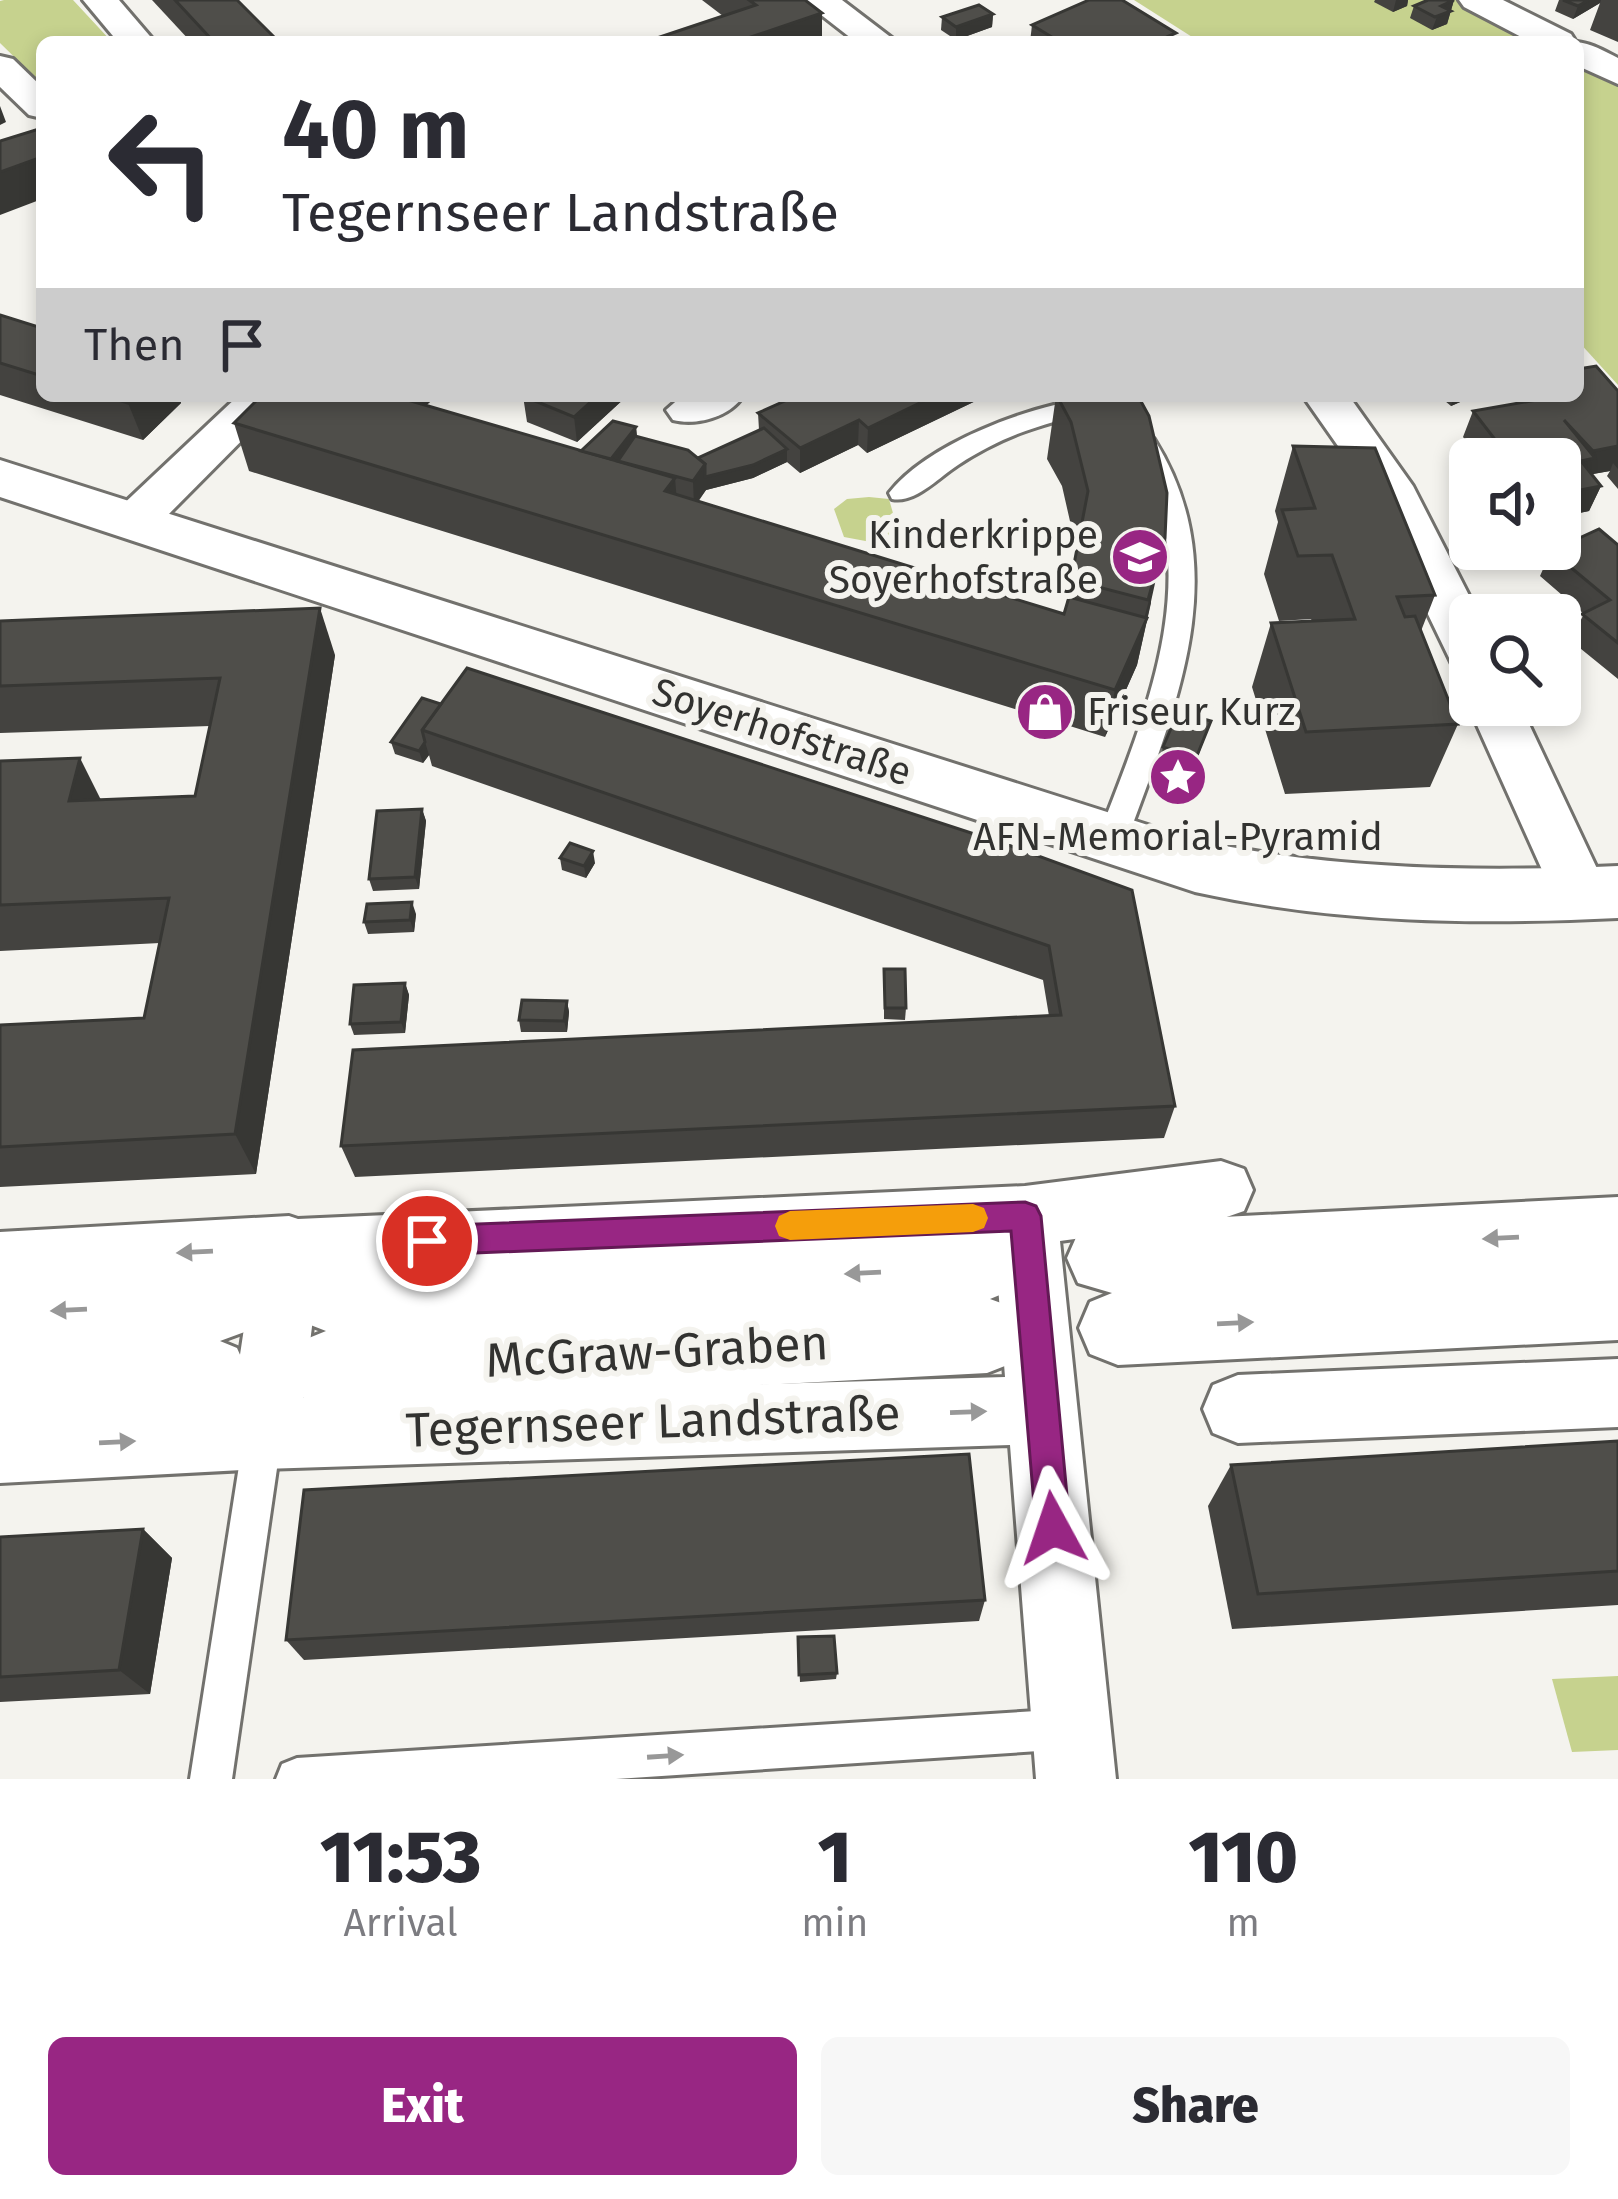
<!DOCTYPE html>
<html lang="en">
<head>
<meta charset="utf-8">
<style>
  :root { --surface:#fff; --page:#f7f7f7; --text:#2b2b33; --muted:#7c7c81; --accent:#982683 }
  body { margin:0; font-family:"Fira Sans",sans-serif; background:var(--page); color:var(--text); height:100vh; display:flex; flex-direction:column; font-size:45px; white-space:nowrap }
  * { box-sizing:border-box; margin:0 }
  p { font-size:39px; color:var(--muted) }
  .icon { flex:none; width:66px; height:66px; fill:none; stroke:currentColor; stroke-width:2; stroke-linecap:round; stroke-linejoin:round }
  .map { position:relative; height:1779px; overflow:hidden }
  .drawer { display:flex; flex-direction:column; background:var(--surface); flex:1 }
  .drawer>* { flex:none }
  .top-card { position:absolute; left:36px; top:36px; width:1548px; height:366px; border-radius:18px; box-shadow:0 6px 18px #0003; background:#fff; color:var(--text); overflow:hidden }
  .buttons { position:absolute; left:1449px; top:438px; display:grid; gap:24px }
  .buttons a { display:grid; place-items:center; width:132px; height:132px; border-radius:18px; background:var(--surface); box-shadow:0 6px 18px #0003; font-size:60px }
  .pin { position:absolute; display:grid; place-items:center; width:102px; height:102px; color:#fff; margin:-51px; border:6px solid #fff; border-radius:50%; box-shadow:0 3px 12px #0007 }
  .me { position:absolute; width:132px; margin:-66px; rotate:355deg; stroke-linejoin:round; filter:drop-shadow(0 0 9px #0008) }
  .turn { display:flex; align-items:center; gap:42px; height:252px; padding:0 48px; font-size:54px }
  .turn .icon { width:156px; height:156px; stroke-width:2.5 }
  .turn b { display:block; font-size:84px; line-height:102px }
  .then { display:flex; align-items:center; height:114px; padding:0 48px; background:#0003; gap:24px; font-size:45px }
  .eta { display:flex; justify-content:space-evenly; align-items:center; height:204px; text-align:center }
  .eta b { font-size:72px; font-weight:800; line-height:84px }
  .cta { display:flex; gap:24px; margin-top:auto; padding:24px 48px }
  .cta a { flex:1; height:138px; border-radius:18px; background:var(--accent); color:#fff; font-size:48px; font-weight:800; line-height:138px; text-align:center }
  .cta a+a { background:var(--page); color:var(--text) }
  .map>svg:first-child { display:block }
  .green { fill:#c6d28e }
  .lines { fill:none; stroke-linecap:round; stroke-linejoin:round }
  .lane-casing { stroke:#72716d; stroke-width:6 }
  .street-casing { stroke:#72716d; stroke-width:6 }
  .secondary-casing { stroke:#72716d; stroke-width:6 }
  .highway-casing { stroke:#72716d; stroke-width:6 }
  .lane { fill:#fff; fill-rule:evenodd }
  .street { fill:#fff; fill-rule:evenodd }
  .secondary { fill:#fff; fill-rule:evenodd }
  .highway { fill:#fff; fill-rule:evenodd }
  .wall { fill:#444340 }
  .shaded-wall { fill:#373734 }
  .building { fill:#4f4e4a; stroke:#373734; stroke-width:3 }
  .oneway { fill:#989898 }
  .route { fill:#982683; stroke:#631955; stroke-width:3 }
  .slow { fill:#f59e0b }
  .labels { text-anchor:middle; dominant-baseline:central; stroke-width:12; stroke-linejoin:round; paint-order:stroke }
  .poi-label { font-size:39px; fill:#323230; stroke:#f4f3ee; text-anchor:end }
  .street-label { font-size:39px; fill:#323230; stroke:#f4f3ee }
  .near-street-label { font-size:48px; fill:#323230; stroke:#f4f3ee }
</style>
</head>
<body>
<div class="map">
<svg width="1618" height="1779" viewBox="0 0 1618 1779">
  <rect width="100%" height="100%" fill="#f4f3ee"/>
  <g class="green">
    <polygon points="4,0 73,0 112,42 42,42 42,84 0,43 0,1"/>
    <polygon points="1134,0 1460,0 1540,42 1200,42"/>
    <polygon points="1578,61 1618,81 1618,385 1578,341"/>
    <polygon points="869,497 889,499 900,538 887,545 844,537 834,509 847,499"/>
    <polygon points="1618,1676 1618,1750 1572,1752 1552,1679"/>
  </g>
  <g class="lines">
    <defs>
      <g id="lane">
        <path d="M1091,398l12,7 -4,5c-55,14 -92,23 -141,55 -19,12 -43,39 -66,34l-3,-6c39,-50 140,-87 202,-95z"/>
        <path d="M1145,437l9,2c83,132 21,269 -27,401l-5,8h-20l-5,-8c48,-125 113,-269 36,-395z"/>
        <polygon points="263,1416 276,1421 282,1434 232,1779 190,1779 244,1434 250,1421"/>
        <polygon points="1069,1709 1083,1715 1089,1729 1083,1743 1069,1749 616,1779 276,1779 282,1764 297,1758"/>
      </g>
      <g id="street">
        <polygon points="83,0 119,0 155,42 118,42"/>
        <polygon points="802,0 842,0 897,42 856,42"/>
        <path d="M1459,0h44l68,34 5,8c15,1 28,9 42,16v26l-40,-18v-24h-47l-67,-35z"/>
        <polygon points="0,56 13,59 42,87 42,118 29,115 0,87"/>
        <polygon points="238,396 286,396 151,532 134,537 117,532 110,521 117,510"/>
        <path d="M682,396h61c-13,21 -47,30 -70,24l-7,-10z"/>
        <polygon points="1303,396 1349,396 1413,486 1479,615 1470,615 1470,669 1452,664 1366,486"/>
        <polygon points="1470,701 1470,705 1520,705 1609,894 1600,910 1580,917 1560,910 1468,705"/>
        <path d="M1221,1161l23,8 9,21 -9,21 -23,8 -161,22 56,538h-80l-26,-334 -747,24 -263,14v-70l233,-12 18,-119 -251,12v-62l289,-16 9,3 727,-33zM995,1247l10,130 -702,21 15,-119z"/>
        <polygon points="1618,1359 1618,1427 1238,1443 1213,1433 1203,1409 1213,1385 1238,1375"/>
      </g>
      <path id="secondary" d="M0,460l1195,380c141,30 280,32 423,26v52c-143,7 -282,5 -423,-26l-1195,-395z"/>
      <g id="highway">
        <polygon points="1618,1197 1618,1340 1118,1365 1090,1354 1079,1328 1090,1302 1112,1293 1078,1283 1067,1258 1078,1233 1105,1223"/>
        <polygon points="980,1231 1007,1242 1018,1267 1007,1292 990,1299 1015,1308 1026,1335 1015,1362 987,1373 327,1408 299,1396 287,1369 299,1342 326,1331 308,1324 296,1298 308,1272 335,1261"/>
        <polygon points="222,1267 250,1278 261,1304 250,1330 220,1341 237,1348 249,1375 237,1402 209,1414 0,1423 0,1277"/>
      </g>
    </defs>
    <use href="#lane" class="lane-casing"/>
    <use href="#street" class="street-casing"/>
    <use href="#secondary" class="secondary-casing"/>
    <use href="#highway" class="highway-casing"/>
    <use href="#lane" class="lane"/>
    <use href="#street" class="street"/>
    <use href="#secondary" class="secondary"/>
    <use href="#highway" class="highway"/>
  </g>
  <g class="wall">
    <polygon points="152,0 237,0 279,42 191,42"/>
    <polygon points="702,0 805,0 723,16"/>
    <polygon points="1375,0 1408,0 1407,6 1393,12 1374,2"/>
    <polygon points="1454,0 1447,24 1432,30 1410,18 1414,6"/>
    <polygon points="1559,0 1618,0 1618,42 1590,30 1600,3 1573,19 1555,11"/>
    <polygon points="993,14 992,27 956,40 941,30 942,17"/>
    <polygon points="1032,25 1175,39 1180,42 1030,42"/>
    <polygon points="0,315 42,328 42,396 179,396 181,403 143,440 0,395"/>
    <polygon points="1618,391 1618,489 1607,476 1610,471 1592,474 1601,486 1589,511 1560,517 1560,459 1480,459 1463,437 1473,411 1521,403 1523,396 1578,396"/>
    <polygon points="261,396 437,396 426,405 581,451 636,427 637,436 698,458 759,430 758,413 796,396 986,396 867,453 858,445 800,473 787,462 753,478 706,490 698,502 1064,614 1077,552 1062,486 1047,459 1056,396 1138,396 1151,603 1137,665 1105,737 249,471 234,423"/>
    <polygon points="523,396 627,396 577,442 527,422"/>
    <polygon points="1439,396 1474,396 1451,406"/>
    <polygon points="1293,446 1435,595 1421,631 1458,724 1430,787 1285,794 1252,687 1271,623 1312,621 1311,619 1279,621 1264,574 1278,522 1275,511"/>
    <polygon points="1618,545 1618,679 1570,640 1584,614 1540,576 1551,551"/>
    <polygon points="0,621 335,655 256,1174 0,1187 0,1025 144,1018 160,943 0,951 0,761 101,799 195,796 210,726 0,733"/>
    <polygon points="441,704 1011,846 1175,1106 1164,1138 355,1177 341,1146 1049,1016 1043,980 432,766 429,755 423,763 395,754 391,742"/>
    <polygon points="1211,721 1193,770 1160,760 1163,747"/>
    <polygon points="422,809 426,821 419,889 373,891 369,879"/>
    <polygon points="560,858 595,863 586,878 562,870"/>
    <polygon points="416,914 414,932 368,934 364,922"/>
    <polygon points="884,969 906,1008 905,1020 884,1019"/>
    <polygon points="405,983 409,995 405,1033 354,1035 350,1024"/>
    <polygon points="567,1001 569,1012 567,1032 521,1032 519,1020"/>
    <polygon points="1618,1441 1618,1605 1232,1629 1208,1506 1231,1465"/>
    <polygon points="143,1529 172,1558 150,1694 0,1702 0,1537"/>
    <polygon points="985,1600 979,1621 304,1660 286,1640"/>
    <polygon points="798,1637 837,1673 836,1679 800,1682"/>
  </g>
  <g class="shaded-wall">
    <polygon points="1396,0 1408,0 1407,6 1393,12"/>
    <polygon points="1454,0 1447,24 1432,30 1441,6"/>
    <polygon points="1589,0 1601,0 1600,3 1573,19 1578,6"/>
    <polygon points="822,13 822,42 736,42"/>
    <polygon points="993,14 992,27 956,40 956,27"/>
    <polygon points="0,106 6,122 0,125"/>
    <polygon points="42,157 42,199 0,215 0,172"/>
    <polygon points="136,396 179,396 181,403 143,440 128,403"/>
    <polygon points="418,396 437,396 421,410"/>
    <polygon points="597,396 627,396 577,442 574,417"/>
    <polygon points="934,396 986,396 867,453 868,428"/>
    <polygon points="1454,396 1474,396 1451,406"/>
    <polygon points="859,420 858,445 800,473 800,448"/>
    <polygon points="636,427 637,440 621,461 609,462"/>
    <polygon points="1618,446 1618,469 1613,463 1610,471 1588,475 1581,461 1589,459 1593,451"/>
    <polygon points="787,449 787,462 753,478 706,490 694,506 693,481 705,464"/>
    <polygon points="675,478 679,526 665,491"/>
    <polygon points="1601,486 1589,511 1560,517 1560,494"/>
    <polygon points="1165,538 1137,665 1105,737 1115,690 1141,631"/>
    <polygon points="320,608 335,655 256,1174 235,1134"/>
    <polygon points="425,742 429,755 423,763 419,751"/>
    <polygon points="80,758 103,804 69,801"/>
    <polygon points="422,809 426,821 419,889 415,877"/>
    <polygon points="593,851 595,863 586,878 584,866"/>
    <polygon points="412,902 416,914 414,932 410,920"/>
    <polygon points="405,983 409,995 405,1033 401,1022"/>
    <polygon points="567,1001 569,1012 567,1032 564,1021"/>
    <polygon points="143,1529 172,1558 150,1694 119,1670"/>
  </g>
  <g class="building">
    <polygon points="175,0 237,0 279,42 214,42"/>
    <polygon points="749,0 805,0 822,13 736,42 645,42 756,5"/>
    <polygon points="1089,0 1122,0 1176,33 1169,36 1180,42 1060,42 1032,25"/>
    <polygon points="1428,0 1454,0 1441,6 1451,11 1435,17 1414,6"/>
    <polygon points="1563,0 1589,0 1578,6"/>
    <polygon points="979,5 993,14 956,27 942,17"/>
    <polygon points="42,128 42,157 0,172 0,141"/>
    <polygon points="0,315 42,328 42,376 0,363"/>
    <polygon points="1596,366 1618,391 1618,446 1593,451 1564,420 1595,458 1581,461 1601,486 1560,494 1560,459 1510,459 1473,411 1548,398 1547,396 1578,396 1578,369"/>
    <polygon points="106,396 136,396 128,403"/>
    <polygon points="261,396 394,396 675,478 665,491 1064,614 1069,597 1147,618 1115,690 234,423"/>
    <polygon points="523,396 597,396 574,417"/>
    <polygon points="796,396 934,396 868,428 859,420 800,448 758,413"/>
    <polygon points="1057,396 1138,396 1149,416 1167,493 1165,538 1148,600 1071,580 1088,491 1071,422"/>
    <polygon points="613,421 636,427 611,459 581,451"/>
    <polygon points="764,428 787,449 753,465 705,477 705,464 698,458"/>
    <polygon points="635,436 688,450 705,464 693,481 618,461"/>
    <polygon points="1293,446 1375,448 1435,595 1397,597 1405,617 1415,616 1458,724 1306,732 1271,623 1355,619 1332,555 1298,556 1282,510 1315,508"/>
    <polygon points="1599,529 1618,545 1618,643 1582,614 1610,600 1551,551 1560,549 1560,547"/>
    <polygon points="320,608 235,1134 0,1147 0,1025 144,1018 169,898 0,905 0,761 80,758 69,801 195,796 220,678 0,686 0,621"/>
    <polygon points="467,668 1011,846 1132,890 1175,1106 341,1146 353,1050 1061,1015 1049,946 422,730"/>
    <polygon points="422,698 441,704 422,730 425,742 419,751 391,742"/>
    <polygon points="1178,712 1211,721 1196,758 1163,747"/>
    <polygon points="422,809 415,877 369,879 377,811"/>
    <polygon points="570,843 593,851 584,866 560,858"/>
    <polygon points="412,902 410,920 364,922 367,904"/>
    <polygon points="884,969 905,969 906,1008 885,1008"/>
    <polygon points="405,983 401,1022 350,1024 354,985"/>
    <polygon points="522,1000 567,1001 564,1021 519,1020"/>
    <polygon points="1618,1441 1618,1571 1258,1594 1231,1465"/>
    <polygon points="969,1454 985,1600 286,1640 304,1490"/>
    <polygon points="143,1529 119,1670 0,1677 0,1537"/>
    <polygon points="834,1636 837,1673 799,1675 798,1637"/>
  </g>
  <defs><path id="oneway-solid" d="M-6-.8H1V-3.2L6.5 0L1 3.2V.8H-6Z" transform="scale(3)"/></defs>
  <g class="oneway">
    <use href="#oneway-solid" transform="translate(1501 1238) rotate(177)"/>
    <use href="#oneway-solid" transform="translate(195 1252) rotate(177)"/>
    <use href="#oneway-solid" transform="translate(863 1273) rotate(177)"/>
    <use href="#oneway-solid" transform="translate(69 1310) rotate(177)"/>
    <use href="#oneway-solid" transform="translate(1235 1323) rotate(-3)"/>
    <use href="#oneway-solid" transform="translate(968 1412) rotate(-2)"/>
    <use href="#oneway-solid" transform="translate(117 1442) rotate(-3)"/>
    <use href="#oneway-solid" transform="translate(665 1756) rotate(-4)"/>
  </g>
  <polygon class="route" points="1025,1202 1036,1206 1041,1216 1070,1528 1065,1540 1053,1545 1041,1540 1036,1528 1011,1231 427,1255 416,1251 411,1241 416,1231 427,1226"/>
  <polygon class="slow" points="973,1204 984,1208 988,1218 984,1228 973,1232 790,1240 779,1236 775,1226 779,1216 790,1211"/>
  <defs>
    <symbol id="school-disc" viewBox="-11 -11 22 22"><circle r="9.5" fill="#982683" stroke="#f4f3ee"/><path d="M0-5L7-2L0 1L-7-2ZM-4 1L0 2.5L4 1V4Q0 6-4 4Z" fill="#fff"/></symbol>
    <symbol id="shop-disc" viewBox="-11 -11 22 22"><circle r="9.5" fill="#982683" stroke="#f4f3ee"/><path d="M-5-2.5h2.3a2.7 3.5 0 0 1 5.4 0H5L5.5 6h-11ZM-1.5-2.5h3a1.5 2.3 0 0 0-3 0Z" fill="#fff"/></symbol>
    <symbol id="sight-disc" viewBox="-11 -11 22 22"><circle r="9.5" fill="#982683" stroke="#f4f3ee"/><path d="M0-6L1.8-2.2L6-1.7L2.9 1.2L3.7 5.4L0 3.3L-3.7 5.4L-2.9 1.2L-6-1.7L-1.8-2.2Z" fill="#fff"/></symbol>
  </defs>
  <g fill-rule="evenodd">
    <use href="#school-disc" x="1107" y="524" width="66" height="66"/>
    <use href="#shop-disc" x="1012" y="679" width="66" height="66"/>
    <use href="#sight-disc" x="1145" y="744" width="66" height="66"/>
  </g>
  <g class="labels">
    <g class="poi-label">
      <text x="1098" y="535">Kinderkrippe<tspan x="1098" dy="45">Soyerhofstraße</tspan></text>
      <text x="1087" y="712" text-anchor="start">Friseur Kurz</text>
      <text x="1178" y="837" text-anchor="middle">AFN-Memorial-Pyramid</text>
    </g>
    <g class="street-label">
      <text transform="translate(782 732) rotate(18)">Soyerhofstraße</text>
    </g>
    <g class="near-street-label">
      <text transform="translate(657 1352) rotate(-3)">McGraw-Graben</text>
      <text transform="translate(653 1422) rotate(-2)">Tegernseer Landstraße</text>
    </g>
  </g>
</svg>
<div class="buttons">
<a><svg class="icon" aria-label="sound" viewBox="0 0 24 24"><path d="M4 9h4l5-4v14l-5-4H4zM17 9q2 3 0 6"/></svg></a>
<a><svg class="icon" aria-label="search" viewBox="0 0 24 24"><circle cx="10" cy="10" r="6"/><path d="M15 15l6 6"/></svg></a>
</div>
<div class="pin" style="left:427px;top:1241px;background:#d93025"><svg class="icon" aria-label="arrive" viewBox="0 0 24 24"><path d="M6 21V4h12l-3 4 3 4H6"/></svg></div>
<svg class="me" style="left:1053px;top:1528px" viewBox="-20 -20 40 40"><path d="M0-17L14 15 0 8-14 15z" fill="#982683" stroke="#fff" stroke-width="4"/></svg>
<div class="top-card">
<div class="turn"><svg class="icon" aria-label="left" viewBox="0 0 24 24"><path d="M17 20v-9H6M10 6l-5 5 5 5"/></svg><div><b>40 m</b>Tegernseer Landstraße</div></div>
<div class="then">Then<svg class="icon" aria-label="arrive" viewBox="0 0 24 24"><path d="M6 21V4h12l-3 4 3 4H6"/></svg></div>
</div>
</div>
<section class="drawer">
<div class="eta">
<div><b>11:53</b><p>Arrival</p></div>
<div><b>1</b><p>min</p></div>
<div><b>110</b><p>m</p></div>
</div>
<div class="cta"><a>Exit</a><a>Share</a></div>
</section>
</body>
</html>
